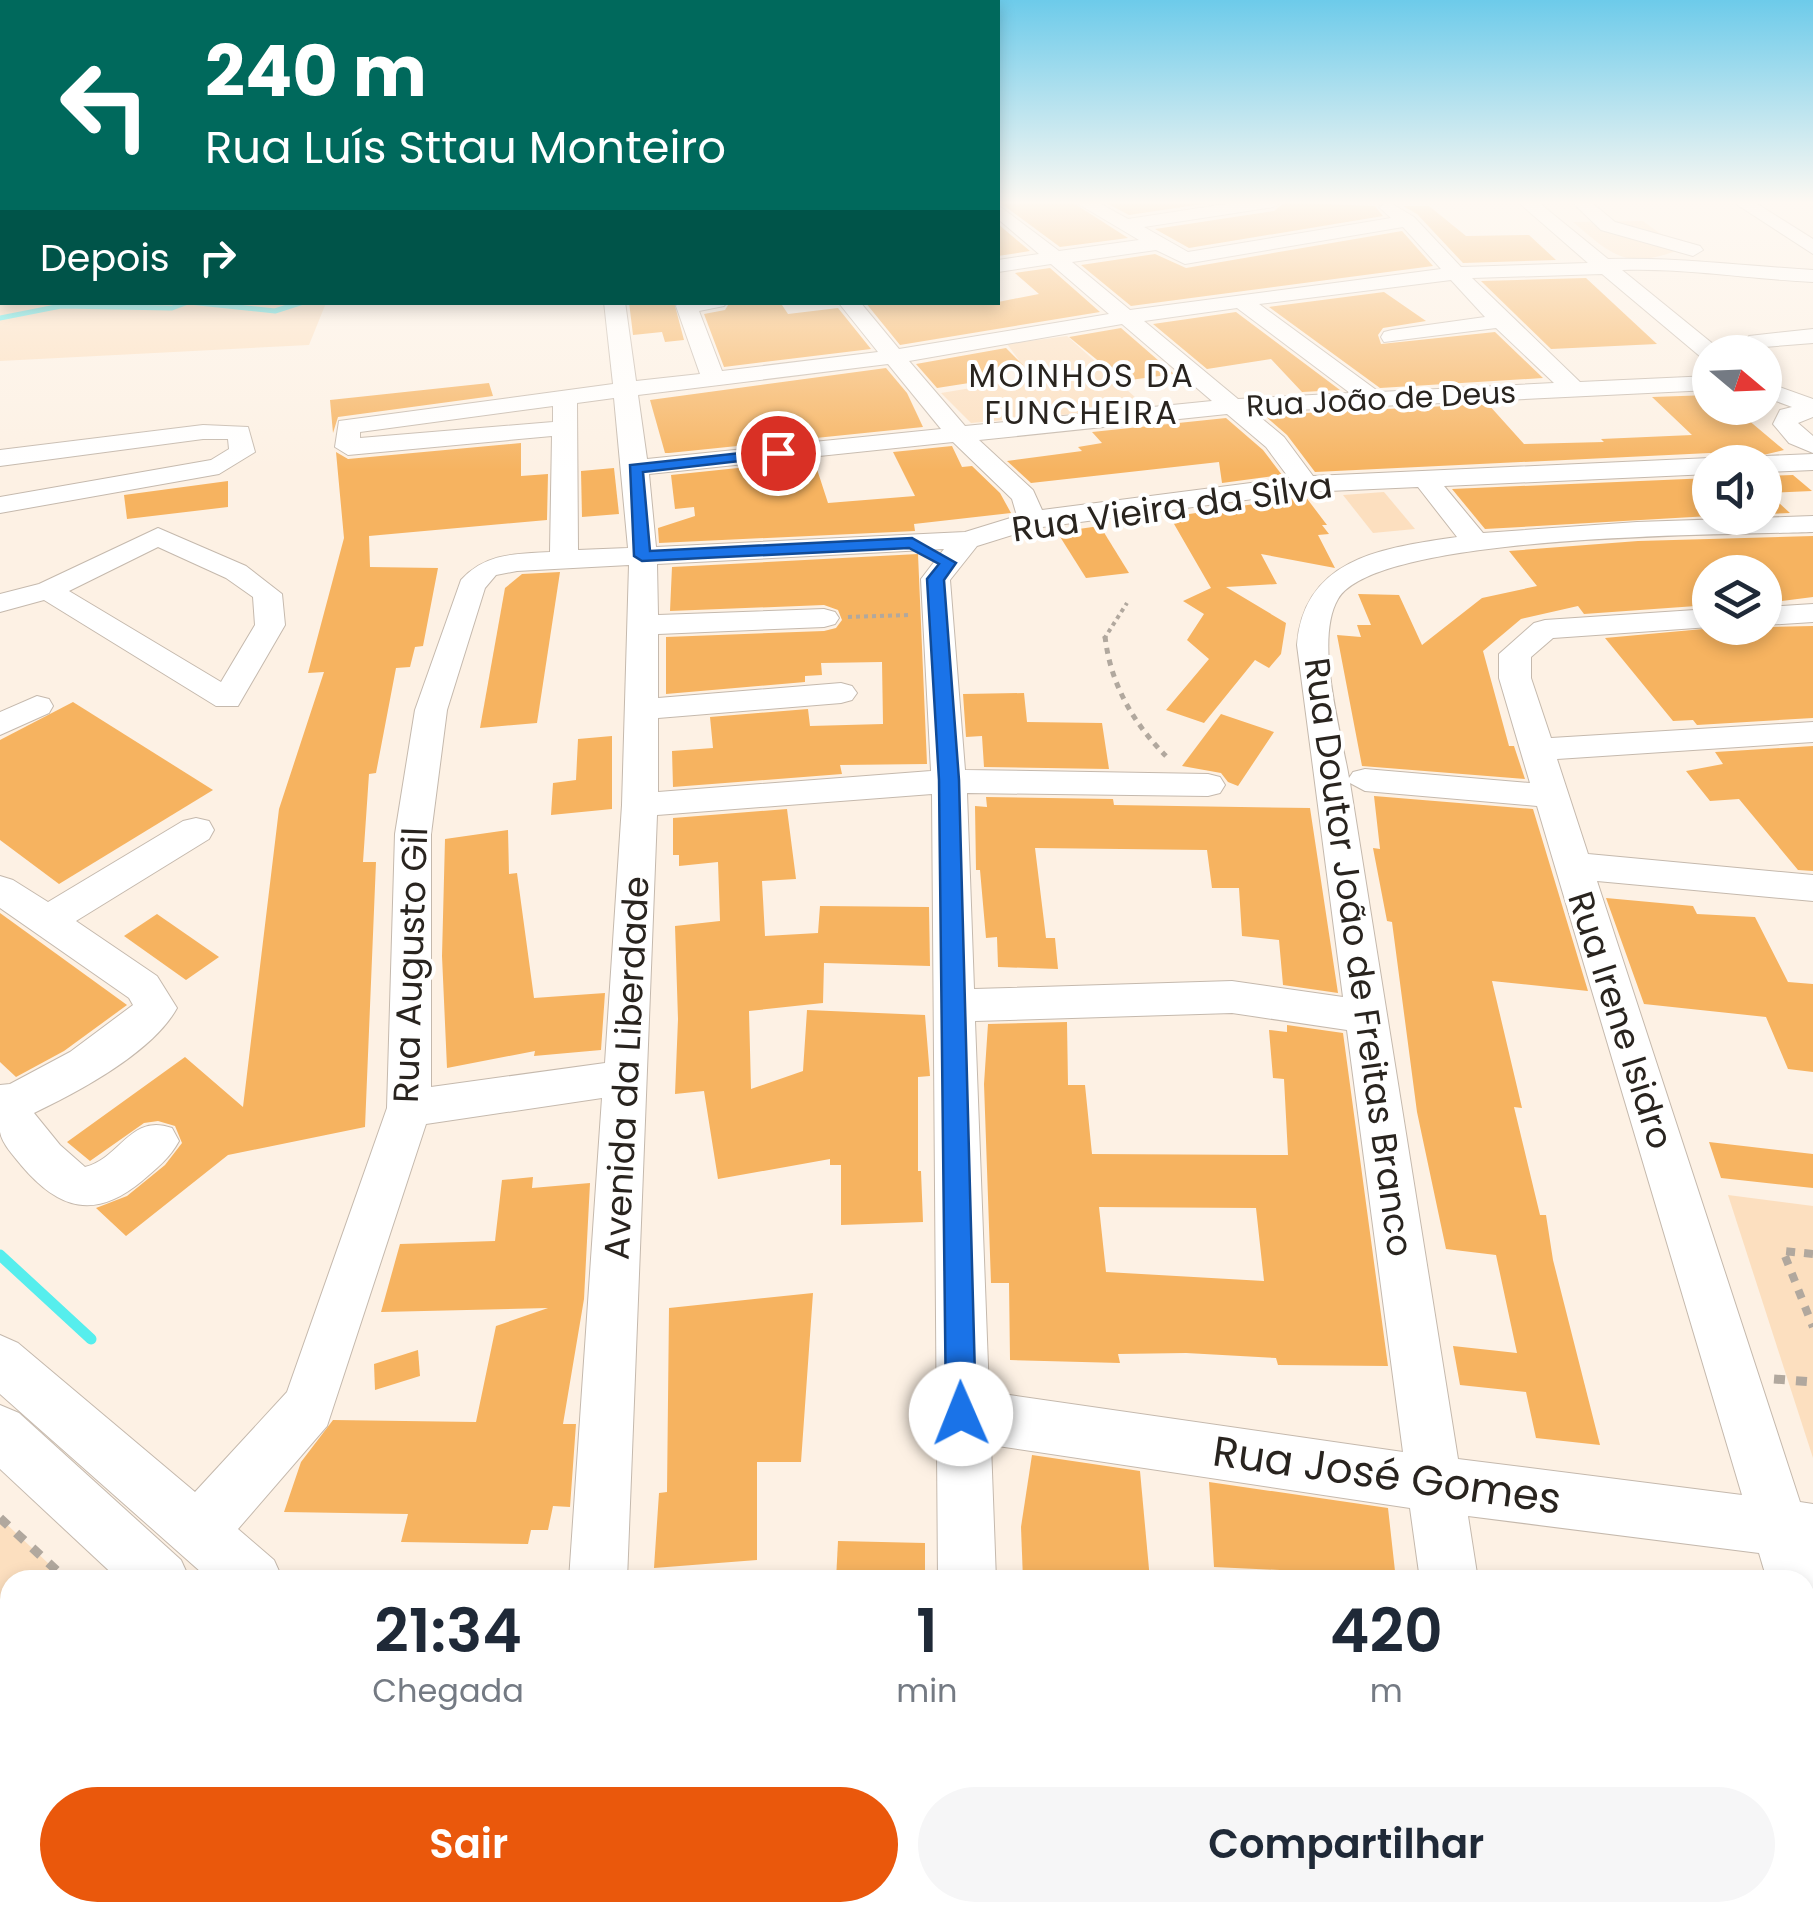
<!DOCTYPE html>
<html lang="pt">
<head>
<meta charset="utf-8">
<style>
  :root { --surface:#fff; --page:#f6f6f7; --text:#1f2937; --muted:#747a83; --accent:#ea580c }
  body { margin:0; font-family:Poppins,sans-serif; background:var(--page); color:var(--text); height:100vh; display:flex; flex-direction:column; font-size:38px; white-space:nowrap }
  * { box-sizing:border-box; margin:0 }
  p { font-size:32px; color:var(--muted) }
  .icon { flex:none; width:55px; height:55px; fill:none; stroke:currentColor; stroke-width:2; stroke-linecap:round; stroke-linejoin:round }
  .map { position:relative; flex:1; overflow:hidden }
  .details { position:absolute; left:0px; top:1570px; width:1815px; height:352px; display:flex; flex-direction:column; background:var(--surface); border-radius:30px 30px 0 0; box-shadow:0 5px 15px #0003 }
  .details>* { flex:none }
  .banner { position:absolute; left:0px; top:0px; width:1000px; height:305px; box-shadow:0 5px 15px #0003; background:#00695c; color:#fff; overflow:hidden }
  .needle { width:65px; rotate:109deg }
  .buttons { position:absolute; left:1692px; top:335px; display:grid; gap:20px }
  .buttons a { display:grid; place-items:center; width:90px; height:90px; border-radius:50%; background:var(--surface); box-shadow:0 5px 15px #0003; font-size:50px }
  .pin { position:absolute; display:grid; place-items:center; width:85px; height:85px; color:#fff; margin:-42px; border:5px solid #fff; border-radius:50%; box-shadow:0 2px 10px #0007 }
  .me { position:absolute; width:110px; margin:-55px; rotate:359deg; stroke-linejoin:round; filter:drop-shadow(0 0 8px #0008) }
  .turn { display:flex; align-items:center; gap:35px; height:210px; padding:0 40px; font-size:45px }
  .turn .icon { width:130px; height:130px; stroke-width:2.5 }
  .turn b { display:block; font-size:70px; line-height:85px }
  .then { display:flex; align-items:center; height:95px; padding:0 40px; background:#0003; gap:20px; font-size:38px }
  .eta { display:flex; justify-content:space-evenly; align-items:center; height:170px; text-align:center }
  .eta b { font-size:60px; font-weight:600; line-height:70px }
  .primary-button { display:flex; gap:20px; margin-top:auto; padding:20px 40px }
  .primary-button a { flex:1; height:115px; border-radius:60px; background:var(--accent); color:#fff; font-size:40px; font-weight:600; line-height:115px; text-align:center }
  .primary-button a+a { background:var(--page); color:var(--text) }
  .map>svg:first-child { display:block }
  .green { fill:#fcdfbf }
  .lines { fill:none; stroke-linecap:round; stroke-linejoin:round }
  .stream-far1 { stroke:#56eeed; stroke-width:5 }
  .stream { stroke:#56eeed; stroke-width:11 }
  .building { fill:#f6b360; fill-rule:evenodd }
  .minor-casing { stroke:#c5b9ad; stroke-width:2 }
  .path-far3 { stroke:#b1a89e; stroke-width:4; stroke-dasharray:4 4; stroke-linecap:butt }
  .path-far2 { stroke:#b1a89e; stroke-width:5; stroke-dasharray:6 6; stroke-linecap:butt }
  .path-far1 { stroke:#b1a89e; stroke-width:8; stroke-dasharray:9 9; stroke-linecap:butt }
  .path { stroke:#b1a89e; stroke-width:9; stroke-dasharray:11 11; stroke-linecap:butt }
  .minor { fill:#fff; fill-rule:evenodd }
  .route { fill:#1a73e8; stroke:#114b97; stroke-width:2.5 }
  .labels { text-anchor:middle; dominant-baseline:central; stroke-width:8; stroke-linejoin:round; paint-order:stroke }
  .far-street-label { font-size:30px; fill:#29241f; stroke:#fff }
  .far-neighbourhood-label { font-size:32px; letter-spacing:2.5px; fill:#29241f; stroke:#fff }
  .street-label { font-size:35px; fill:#29241f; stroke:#fff }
  .near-street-label { font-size:42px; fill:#29241f; stroke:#fff }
</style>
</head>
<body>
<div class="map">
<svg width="1813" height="1921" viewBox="0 0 1813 1921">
  <rect width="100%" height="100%" fill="#fdf1e4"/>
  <g class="green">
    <polygon points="0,202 2,302 326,303 309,345 0,361"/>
    <path d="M1643,221l38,28c-54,21 -67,8 -108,-27z"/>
    <polygon points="1067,336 1146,407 971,423 941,393 1032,378 1007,344"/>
    <polygon points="1384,492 1415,529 1373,533 1343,495"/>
    <polygon points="1728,1195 1813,1206 1813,1458"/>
    <polygon points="0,1518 66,1580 10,1580 10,1912 137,1913 132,1921 0,1921"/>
  </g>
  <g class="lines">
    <g class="stream-far1">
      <polyline points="189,302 275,311 303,302"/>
      <polyline points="0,318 61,306 172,308 188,302"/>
    </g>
    <polyline class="stream" points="0,1255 91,1339"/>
  </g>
  <g class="building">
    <polygon points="999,202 1072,202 1128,238 1060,247"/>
    <polygon points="1104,202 1216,202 1129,215"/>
    <polygon points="1285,202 1375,206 1383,216 1189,248 1155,229 1274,211"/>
    <polygon points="1403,206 1429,206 1466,236 1529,235 1556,260 1463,263 1417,214"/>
    <polygon points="998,224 1030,251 998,256"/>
    <polygon points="1402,231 1433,266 1131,306 1081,265 1155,254 1186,268"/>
    <polygon points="1050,268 1100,312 900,345 865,302 998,302 1039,294 1015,273"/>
    <polygon points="1586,278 1657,344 1551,349 1481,281"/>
    <polygon points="1384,292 1426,321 1383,328 1378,335 1381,344 1495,332 1543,378 1380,388 1269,307"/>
    <polygon points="629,302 674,302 684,340 665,342 662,332 633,335"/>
    <polygon points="730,302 780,302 788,314 838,308 871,349 724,367 704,314 725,310"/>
    <polygon points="1236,312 1340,390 1302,392 1271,359 1207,369 1153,324"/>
    <polygon points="1121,328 1174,374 1123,381 1069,337"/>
    <polygon points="1006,348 1023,365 995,370 1001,376 982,381 937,388 916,364"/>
    <polygon points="886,368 907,393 923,427 669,453 665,453 650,400"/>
    <polygon points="489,383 493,396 338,417 333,433 330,400"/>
    <polygon points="1710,395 1710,408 1734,408 1784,450 1755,457 1719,457 1710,453 1315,472 1287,435 1264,415 1488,404 1524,444 1604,442 1601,439 1692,435 1652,397"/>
    <polygon points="1226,418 1263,450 1282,475 1222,483 1219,462 1031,483 1007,461 1082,451 1078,447 1102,443 1092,432"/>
    <polygon points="521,443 521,476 548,474 547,520 369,536 370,567 438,568 423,646 415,647 410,667 396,668 376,773 369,774 363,862 376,862 365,1127 228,1155 126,1236 96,1208 127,1196 165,1165 182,1143 175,1126 158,1121 144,1123 90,1161 67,1142 185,1057 243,1107 279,809 324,672 308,673 344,538 336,452 348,459"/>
    <polygon points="952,446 962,467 972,466 1000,493 1011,513 914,524 915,531 659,543 658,528 695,516 694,507 675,509 671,475 814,460 828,503 915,496 893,452"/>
    <polygon points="614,468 619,514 582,517 581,471"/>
    <polygon points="1793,475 1812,491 1768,493 1790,513 1765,514 1765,476"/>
    <polygon points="1710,478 1710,516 1485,529 1452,489"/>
    <polygon points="228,481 228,507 127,519 124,495"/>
    <polygon points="1305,496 1327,525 1322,525 1329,534 1318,535 1335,568 1261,554 1277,584 1226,587 1286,623 1281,654 1269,668 1255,660 1204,723 1166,710 1209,659 1187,640 1204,614 1183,601 1211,588 1170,517"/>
    <polygon points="1100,526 1129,573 1086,578 1057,532"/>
    <polygon points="1813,536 1813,597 1765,603 1765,568 1710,570 1710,605 1584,614 1578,606 1521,619 1483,651 1509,746 1514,746 1525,779 1362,766 1337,635 1361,637 1357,625 1371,625 1358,594 1399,595 1422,645 1482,598 1537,586 1509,551 1638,541"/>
    <polygon points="918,554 927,764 840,765 842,774 673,787 672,751 713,748 710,717 808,709 810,726 883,724 882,662 821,663 822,675 805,676 805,682 666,694 666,637 824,631 836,628 842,620 838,610 824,605 670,611 672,567"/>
    <polygon points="560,572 537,723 480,728 505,588 522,574"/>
    <polygon points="1813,626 1813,718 1697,725 1693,720 1673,721 1605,638 1714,628"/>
    <polygon points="1024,693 1027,722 1102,723 1109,769 984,767 982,736 966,737 963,694"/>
    <polygon points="73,702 213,790 59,884 0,840 0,740"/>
    <polygon points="1221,714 1274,732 1238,786 1228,782 1221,773 1182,766"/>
    <polygon points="612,736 612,809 551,815 553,783 576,780 578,739"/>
    <polygon points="1813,746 1813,871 1798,870 1739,799 1710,801 1686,771 1723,764 1715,752"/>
    <polygon points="1374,796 1533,809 1588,991 1492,981 1522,1108 1514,1107 1540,1215 1546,1215 1553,1260 1600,1445 1536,1438 1526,1392 1460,1385 1453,1346 1517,1353 1496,1255 1446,1249 1417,1112 1392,922 1387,921 1373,848 1380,849"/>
    <polygon points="986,797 1113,799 1114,805 1310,808 1338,993 1283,985 1279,940 1242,936 1239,888 1212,888 1207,850 1035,848 1046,938 1055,938 1058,969 998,967 997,937 986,938 980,870 976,870 975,806 987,807"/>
    <polygon points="787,809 796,879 762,881 765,936 818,933 820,906 929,907 930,966 824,963 823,1003 749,1011 751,1089 803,1071 807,1010 925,1015 930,1076 918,1077 918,1171 921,1171 923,1222 841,1225 841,1165 830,1165 830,1159 718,1179 704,1091 675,1094 678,1019 675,926 720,921 718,862 679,866 679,855 673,855 673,818"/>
    <polygon points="508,830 509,874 517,873 534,998 605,993 601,1050 534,1056 535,1051 447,1068 442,956 445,839"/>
    <polygon points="1606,898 1693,906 1697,914 1755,917 1788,982 1813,984 1813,1072 1788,1069 1766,1017 1644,1004"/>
    <polygon points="0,913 127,1005 64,1051 16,1077 0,1062"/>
    <polygon points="157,914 219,957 186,980 124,936"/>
    <path d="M1067,1022l1,63h17l7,69 196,1 -4,-76 -11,-1 -4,-48 18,2v-7l56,8 45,333 -110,-1 -2,-7 -90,-5 -68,1 2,9 -110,-3 -1,-77h-18l-7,-199 4,-60zM1099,1207l157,1 8,73 -158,-9z"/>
    <polygon points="1709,1142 1813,1154 1813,1188 1721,1178"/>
    <polygon points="533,1177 532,1188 590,1183 584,1299 563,1424 576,1424 570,1507 553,1506 548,1530 531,1530 528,1544 401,1542 408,1514 284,1512 301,1462 333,1420 476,1422 496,1326 548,1308 381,1312 400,1244 495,1241 502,1180"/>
    <polygon points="813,1293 801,1462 757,1462 757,1560 654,1568 659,1493 667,1492 669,1308"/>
    <polygon points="418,1350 420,1376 375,1390 374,1364"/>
    <polygon points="1032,1455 1140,1471 1150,1580 1023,1580 1021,1527"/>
    <polygon points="1209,1482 1388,1508 1396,1580 1281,1580 1280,1570 1214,1567"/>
    <polygon points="838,1541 925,1543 925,1580 836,1580"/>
  </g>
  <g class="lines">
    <defs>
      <g id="minor">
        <path d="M1075,202h22l31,17 111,-17h43l-9,5 -129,20 44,25 203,-34 -12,-11 10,-5 25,15 47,50 127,-4 -70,-61h20l70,57c68,-2 137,7 205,11v12c-63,-3 -128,-14 -191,-12l96,78 3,4h-11v8l-8,-2 -100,-84 -130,4 108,104 130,-6v14l-456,22 30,25 29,39 397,-18 10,4h-10v12l-266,12 39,47 154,-11 176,-6v16c-81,3 -436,1 -475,67 -24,41 3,132 11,179l4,-6 12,-3 165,14 -31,-105v-24l35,-31 11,-3 165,-11v18l-157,11 -22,19v21l20,60 262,-16v20l-256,17 31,95 225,21v26l-216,-20 203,621 13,2v159l-8,-4v-79h-38l-8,-27 -291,-37 10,64h-58l-10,-72 -419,-63 5,135h-58l-6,-786 -275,21 -30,765h-58l33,-482 -176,26 -99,302 -89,103 36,31 9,20h-73l-210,-186v-59l18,8 177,149 92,-100 100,-284 8,-274 20,-124 46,-130c24,-27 54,-26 89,-28l2,-116 -204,19 -13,-8 4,-26 274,-37 -9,-82h21l11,79 64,-7 -24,-68 3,-4h48l-3,4 -25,5 23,60 156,-19 -40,-50h22l39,47 210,-35 -58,-50 -53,8v-12l41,-6 -41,-35v-14l61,46 80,-11zM1403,227l38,42 -311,41 -58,-48 84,-12 29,14zM1451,280l34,37 -93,13 -8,2 -3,5 3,5 112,-14 58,55 -175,9 -120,-88zM1237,308l113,85 -112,6 -94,-78zM1122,324l90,77 -247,25 -56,-65zM888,364l53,65 -294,30 -9,-64zM614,398l14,150 -50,2 -1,-147zM553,406v16l-193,16v-6zM1227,414l39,33 23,31 -247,32 -9,-20 -54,-50zM953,442l59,57 5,17 -52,16 -309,15 -7,-73zM1418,487l39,50c-73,11 -153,20 -160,108l46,352 -111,-16 -258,8 -7,-196 241,3 12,-3 5,-8 -5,-8 -12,-3 -243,-4 -15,-190 27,-34 58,-18 271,-36zM944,549l-23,30 10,192 -273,21v-74l183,-15 11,-3 5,-7 -5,-7 -11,-3 -183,15v-64l166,-7 11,-3 4,-6 -4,-6 -11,-3 -166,6 -1,-51zM629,565l-7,240 -17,258 -174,24v-253l16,-124 38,-122 11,-13 21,-4zM1350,783l15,8 172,15 205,689 -284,-36zM1232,1013l115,17 56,422 -414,-60 -14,-371z"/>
        <polygon points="1572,202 1591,202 1615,222 1700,246 1703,250 1693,256 1601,230"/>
        <polygon points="1733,202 1754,202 1813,239 1813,254"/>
        <polygon points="1813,329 1813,343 1764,347 1759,352 1737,352 1749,336"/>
        <polygon points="1765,382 1813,399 1813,417 1798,423 1813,436 1813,453 1789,443 1773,424 1780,410 1792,407 1765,397"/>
        <polygon points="203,425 248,427 255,452 219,474 0,513 0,497 211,460 229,449 228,439 203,439 0,466 0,450"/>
        <polygon points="1813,454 1813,470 1765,472 1765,462 1753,462 1765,456"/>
        <path d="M158,528l88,38 36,28 3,31 -47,81h-22l-172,-106 -44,12v-18l39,-10zM158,547l68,31 27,19 2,28 -34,57 -152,-91z"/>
        <polygon points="1813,604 1813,622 1765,625 1765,607"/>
        <polygon points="37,696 49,699 53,706 49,713 0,735 0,712"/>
        <path d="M196,818l13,3 5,9 -5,9 -133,82 81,55 20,32c-24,44 -99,84 -143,105l26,32 25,22c36,-9 45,-54 87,-39l7,13c-9,17 -23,28 -37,40 -47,39 -83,29 -121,-16 -7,-9 -19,-21 -21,-33 0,-15 0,-32 0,-47l10,-1 60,-32 63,-47 -4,-7 -129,-90v-32l13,4 35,22 135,-81z"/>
        <polygon points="0,1405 19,1413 181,1560 190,1580 119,1580 0,1469"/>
        <polygon points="332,1912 402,1912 398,1921 328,1921"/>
        <polygon points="501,1912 575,1912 579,1921 505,1921"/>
        <polygon points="608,1912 681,1912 685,1921 612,1921"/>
        <rect x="944" y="1912" width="68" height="9"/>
        <polygon points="1457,1912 1525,1912 1526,1921 1458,1921"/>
      </g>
    </defs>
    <use href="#minor" class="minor-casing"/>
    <g class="path-far3">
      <polyline points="848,617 911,615"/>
      <polyline points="1104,639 1127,603"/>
    </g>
    <path class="path-far2" d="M1105,636c5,47 28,87 61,120"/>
    <polyline class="path-far1" points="1813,1254 1783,1251 1813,1327"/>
    <g class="path">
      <polyline points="1774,1379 1813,1382"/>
      <polyline points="0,1518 67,1580"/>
      <polyline points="0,1668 10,1677"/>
      <polyline points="130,1921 137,1912"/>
      <polyline points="203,1921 210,1912"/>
    </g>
    <use href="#minor" class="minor"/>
  </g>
  <linearGradient id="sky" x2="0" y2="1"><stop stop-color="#6dcbea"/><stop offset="0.43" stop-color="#fef9f3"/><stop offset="1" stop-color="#fef9f3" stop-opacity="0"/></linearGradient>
  <rect width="1813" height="471" fill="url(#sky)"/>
  <polygon class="route" points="778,449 784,450 784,456 643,472 650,551 912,538 956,563 944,580 959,780 976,1414 972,1425 961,1429 951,1425 946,1414 939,780 927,579 939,564 909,548 642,561 634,556 630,465"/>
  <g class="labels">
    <g class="far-street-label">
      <text transform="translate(1381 399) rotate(-3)">Rua João de Deus</text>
    </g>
    <g class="far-neighbourhood-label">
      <text x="1082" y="375">MOINHOS DA<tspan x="1082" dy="37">FUNCHEIRA</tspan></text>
    </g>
    <g class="street-label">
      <text transform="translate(1172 507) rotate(-8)">Rua Vieira da Silva</text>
      <text transform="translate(1359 957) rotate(82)">Rua Doutor João de Freitas Branco</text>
      <text transform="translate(410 965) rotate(-88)">Rua Augusto Gil</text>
      <text transform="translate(1621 1020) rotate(72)">Rua Irene Isidro</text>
      <text transform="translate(626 1068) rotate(-87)">Avenida da Liberdade</text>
    </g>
    <g class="near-street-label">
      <text transform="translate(1387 1475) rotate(8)">Rua José Gomes</text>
    </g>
  </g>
</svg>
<div class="buttons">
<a><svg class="needle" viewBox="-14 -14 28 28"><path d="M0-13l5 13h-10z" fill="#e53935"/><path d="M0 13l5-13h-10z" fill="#747a83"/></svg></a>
<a><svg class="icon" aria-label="sound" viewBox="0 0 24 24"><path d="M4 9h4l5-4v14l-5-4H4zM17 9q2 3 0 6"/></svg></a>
<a><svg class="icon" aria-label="layers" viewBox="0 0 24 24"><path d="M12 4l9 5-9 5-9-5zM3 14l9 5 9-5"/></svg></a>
</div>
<div class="pin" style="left:778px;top:453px;background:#d93025"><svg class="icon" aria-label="arrive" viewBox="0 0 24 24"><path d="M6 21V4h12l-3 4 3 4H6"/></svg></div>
<svg class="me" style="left:961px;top:1414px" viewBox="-20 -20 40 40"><circle r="19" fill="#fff"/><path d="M0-13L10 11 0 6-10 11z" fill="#1a73e8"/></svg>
<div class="banner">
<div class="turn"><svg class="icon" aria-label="left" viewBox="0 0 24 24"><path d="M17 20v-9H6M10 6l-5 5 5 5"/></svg><div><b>240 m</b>Rua Luís Sttau Monteiro</div></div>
<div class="then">Depois<svg class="icon" aria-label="right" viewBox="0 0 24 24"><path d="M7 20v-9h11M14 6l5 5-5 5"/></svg></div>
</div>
<section class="details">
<div class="eta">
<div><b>21:34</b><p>Chegada</p></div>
<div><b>1</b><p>min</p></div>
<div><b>420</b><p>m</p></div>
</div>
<div class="primary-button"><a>Sair</a><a>Compartilhar</a></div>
</section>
</div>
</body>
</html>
